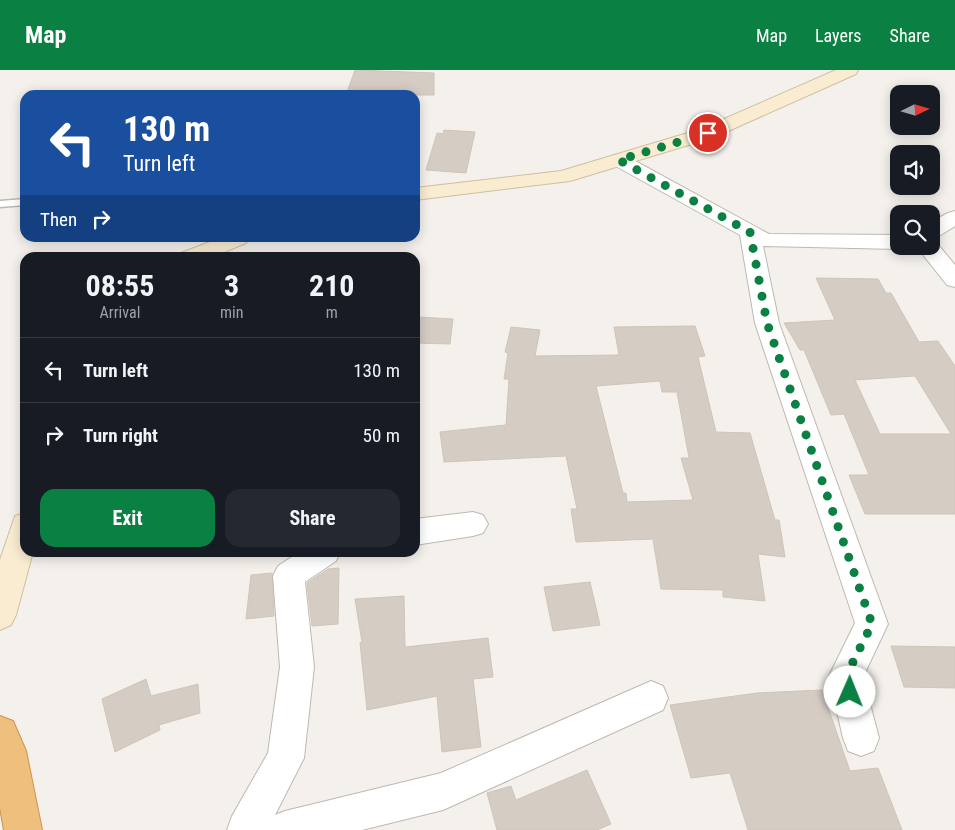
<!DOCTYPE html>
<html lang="en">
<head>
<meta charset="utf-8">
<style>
  :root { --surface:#171b24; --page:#242831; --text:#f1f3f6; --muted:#9ea1a6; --line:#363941; --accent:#0b8043 }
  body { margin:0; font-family:"Roboto Condensed",sans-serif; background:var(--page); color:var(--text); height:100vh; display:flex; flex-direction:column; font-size:19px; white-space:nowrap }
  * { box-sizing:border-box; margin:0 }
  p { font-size:16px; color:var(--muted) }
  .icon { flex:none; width:28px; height:28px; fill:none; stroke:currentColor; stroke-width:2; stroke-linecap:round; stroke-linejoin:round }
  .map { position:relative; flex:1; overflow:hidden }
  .drawer { position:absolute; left:20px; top:182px; width:400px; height:305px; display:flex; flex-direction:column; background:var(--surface); border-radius:15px; box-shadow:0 2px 12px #0003 }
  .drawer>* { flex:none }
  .top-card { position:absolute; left:20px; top:20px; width:400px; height:152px; border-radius:15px; box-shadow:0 2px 12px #0003; background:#1a4fa0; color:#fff; overflow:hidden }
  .needle { width:32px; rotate:85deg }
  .buttons { position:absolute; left:890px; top:15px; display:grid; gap:10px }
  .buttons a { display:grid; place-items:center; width:50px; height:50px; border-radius:10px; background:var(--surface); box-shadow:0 2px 12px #0003; font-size:25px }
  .pin { position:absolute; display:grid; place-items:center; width:42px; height:42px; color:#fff; margin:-21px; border:2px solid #fff; border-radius:50%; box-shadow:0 1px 5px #0007 }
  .me { position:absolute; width:55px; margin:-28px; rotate:1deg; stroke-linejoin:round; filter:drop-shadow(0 0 4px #0008) }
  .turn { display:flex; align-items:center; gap:18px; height:105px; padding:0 20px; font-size:22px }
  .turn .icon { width:65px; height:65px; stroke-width:2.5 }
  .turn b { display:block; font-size:35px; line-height:42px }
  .then { display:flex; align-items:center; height:48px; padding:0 20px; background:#0003; gap:10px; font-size:19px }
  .eta { display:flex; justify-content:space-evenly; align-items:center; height:85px; text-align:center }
  .eta b { font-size:30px; font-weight:700; line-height:35px }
  .action { display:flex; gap:10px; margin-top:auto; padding:10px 20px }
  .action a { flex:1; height:58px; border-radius:15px; background:var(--accent); color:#fff; font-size:20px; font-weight:700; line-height:58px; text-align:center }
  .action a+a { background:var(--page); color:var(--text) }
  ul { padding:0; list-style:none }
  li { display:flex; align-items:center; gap:15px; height:65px; padding:0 20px; border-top:1px solid var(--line) }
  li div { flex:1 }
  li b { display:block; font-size:19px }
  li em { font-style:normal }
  header { display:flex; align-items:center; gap:30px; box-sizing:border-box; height:70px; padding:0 25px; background:var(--accent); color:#fff }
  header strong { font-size:24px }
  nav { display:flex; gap:28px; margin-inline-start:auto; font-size:18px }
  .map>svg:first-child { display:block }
  .building { fill:#d5ccc3; stroke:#cfc4b7; fill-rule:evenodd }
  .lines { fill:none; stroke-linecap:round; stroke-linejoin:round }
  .lane-casing { stroke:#bfb8b0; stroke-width:3 }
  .street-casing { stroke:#bfb8b0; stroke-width:2 }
  .secondary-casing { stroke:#cfbfa1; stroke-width:2 }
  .highway-casing { stroke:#ce944d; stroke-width:2 }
  .lane { fill:#fff; fill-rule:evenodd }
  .street { fill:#fff; fill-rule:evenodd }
  .secondary { fill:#f9ecd1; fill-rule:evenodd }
  .highway { fill:#efbf7d; fill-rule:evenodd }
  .route { stroke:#0b8043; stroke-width:9; stroke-dasharray:0 16.2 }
</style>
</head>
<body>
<header>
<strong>Map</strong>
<nav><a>Map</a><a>Layers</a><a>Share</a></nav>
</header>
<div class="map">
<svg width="955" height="760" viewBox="0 0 955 760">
  <rect width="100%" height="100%" fill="#f4f1ec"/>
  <g class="building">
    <polygon points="355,0 434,3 434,25 346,25"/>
    <polygon points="444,60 475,62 466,103 426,100 437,63 443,64"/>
    <path d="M816,208l62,1 8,14h5l28,49 19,-1 17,25v148h-90l-16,-39h20l-25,-61 -13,1 -27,-65h-4l-16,-27 51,-3zM915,306l36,58h-71l-25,-54z"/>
    <polygon points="418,247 453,249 450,274 415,273"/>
    <path d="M695,256l10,30 -7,1 18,75 34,1 25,87h4l6,37 -27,-3 7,47 -42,-4v-7l-62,-1 -8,-50 -77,3 -5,-33h6l-11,-53 -122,6 -4,-30 66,-7 3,-46h-5l4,-26 -3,-1 6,-25 29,3 -5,26 84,-1 -5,-28zM660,311l2,11h15l12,66h-8l12,42 -66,2 -1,-9h-3l-27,-107z"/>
    <polygon points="339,498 338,554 312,556 307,513 328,499"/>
    <polygon points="272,503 274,546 246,549 251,505"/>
    <polygon points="590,512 600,555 553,561 544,517"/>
    <polygon points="404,526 405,577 488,568 493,607 473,609 481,677 442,682 437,626 367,640 360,573 362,572 355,529"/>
    <polygon points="891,576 955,577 955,618 904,617"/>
    <polygon points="146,609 151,626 198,614 200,643 159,655 160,660 115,682 102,629"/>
    <polygon points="822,620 850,701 878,698 902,760 748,760 730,703 691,708 670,635 757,623"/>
    <polygon points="587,700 611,754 597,760 497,760 487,723 511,716 516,730"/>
  </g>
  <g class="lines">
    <defs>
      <polygon id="lane" points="25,129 25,135 0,137 0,131"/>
      <g id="street">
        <polygon points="619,84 626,86 769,164 899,165 899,176 907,176 899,179 763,176 779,253 888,554 863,607 879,668 874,681 861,686 848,681 843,668 829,606 855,553 755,253 740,165 612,94 609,90 612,86"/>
        <polygon points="955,141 955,156 939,166 931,167 931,152 948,143"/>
        <polygon points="931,170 935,171 955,195 955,217 947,215 916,176 931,176"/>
        <polygon points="473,442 483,445 488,454 483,463 473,466 415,475 415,449"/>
        <polygon points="299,482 340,482 336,491 305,512 314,597 304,688 275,745 285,741 441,703 651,611 663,616 668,628 663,640 443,740 362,760 227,760 232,746 268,683 280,597 273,506 278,496"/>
      </g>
      <g id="secondary">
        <polygon points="836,0 858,0 856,4 715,67 570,111 415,130 415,118 561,101 701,59"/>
        <polygon points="220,168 249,168 246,173 210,188 178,188 181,183"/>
        <polygon points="25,443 25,482 33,482 16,545 11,555 0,560 0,490 15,446"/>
      </g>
      <polygon id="highway" points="0,646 13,651 26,681 42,760 4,760 0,738"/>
    </defs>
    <use href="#lane" class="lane-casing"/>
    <use href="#street" class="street-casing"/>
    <use href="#secondary" class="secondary-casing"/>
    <use href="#highway" class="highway-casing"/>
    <use href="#lane" class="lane"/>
    <use href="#street" class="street"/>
    <use href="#secondary" class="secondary"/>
    <use href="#highway" class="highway"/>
  </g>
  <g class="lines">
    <polyline class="route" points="708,63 619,90 750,162 767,253 872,554 846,606 850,622"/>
  </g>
</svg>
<div class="buttons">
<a><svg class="needle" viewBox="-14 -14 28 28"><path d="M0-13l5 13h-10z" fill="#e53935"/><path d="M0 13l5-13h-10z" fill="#9ea1a6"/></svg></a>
<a><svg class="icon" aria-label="sound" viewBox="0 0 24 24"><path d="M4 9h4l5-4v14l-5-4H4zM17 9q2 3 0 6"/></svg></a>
<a><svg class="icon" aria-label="search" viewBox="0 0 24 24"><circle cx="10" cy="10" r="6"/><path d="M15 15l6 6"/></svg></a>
</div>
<div class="pin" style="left:708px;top:63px;background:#d93025"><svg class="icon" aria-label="arrive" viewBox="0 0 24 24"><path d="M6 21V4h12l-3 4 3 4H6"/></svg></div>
<svg class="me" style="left:850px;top:622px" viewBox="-20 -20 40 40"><circle r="19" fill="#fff"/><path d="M0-13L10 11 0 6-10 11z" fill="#0b8043"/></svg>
<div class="top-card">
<div class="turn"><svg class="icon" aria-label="left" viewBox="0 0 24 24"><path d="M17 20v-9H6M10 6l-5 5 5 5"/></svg><div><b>130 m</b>Turn left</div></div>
<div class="then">Then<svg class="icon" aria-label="right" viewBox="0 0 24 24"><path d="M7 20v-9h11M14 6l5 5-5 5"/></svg></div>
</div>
<section class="drawer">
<div class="eta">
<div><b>08:55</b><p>Arrival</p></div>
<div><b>3</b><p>min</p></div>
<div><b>210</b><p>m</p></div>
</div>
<ul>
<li><svg class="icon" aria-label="left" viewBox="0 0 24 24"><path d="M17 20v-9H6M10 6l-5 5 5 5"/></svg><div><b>Turn left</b></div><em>130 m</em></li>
<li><svg class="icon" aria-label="right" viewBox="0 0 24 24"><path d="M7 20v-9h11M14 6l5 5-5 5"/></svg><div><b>Turn right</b></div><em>50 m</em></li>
</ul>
<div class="action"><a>Exit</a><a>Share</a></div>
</section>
</div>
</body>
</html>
